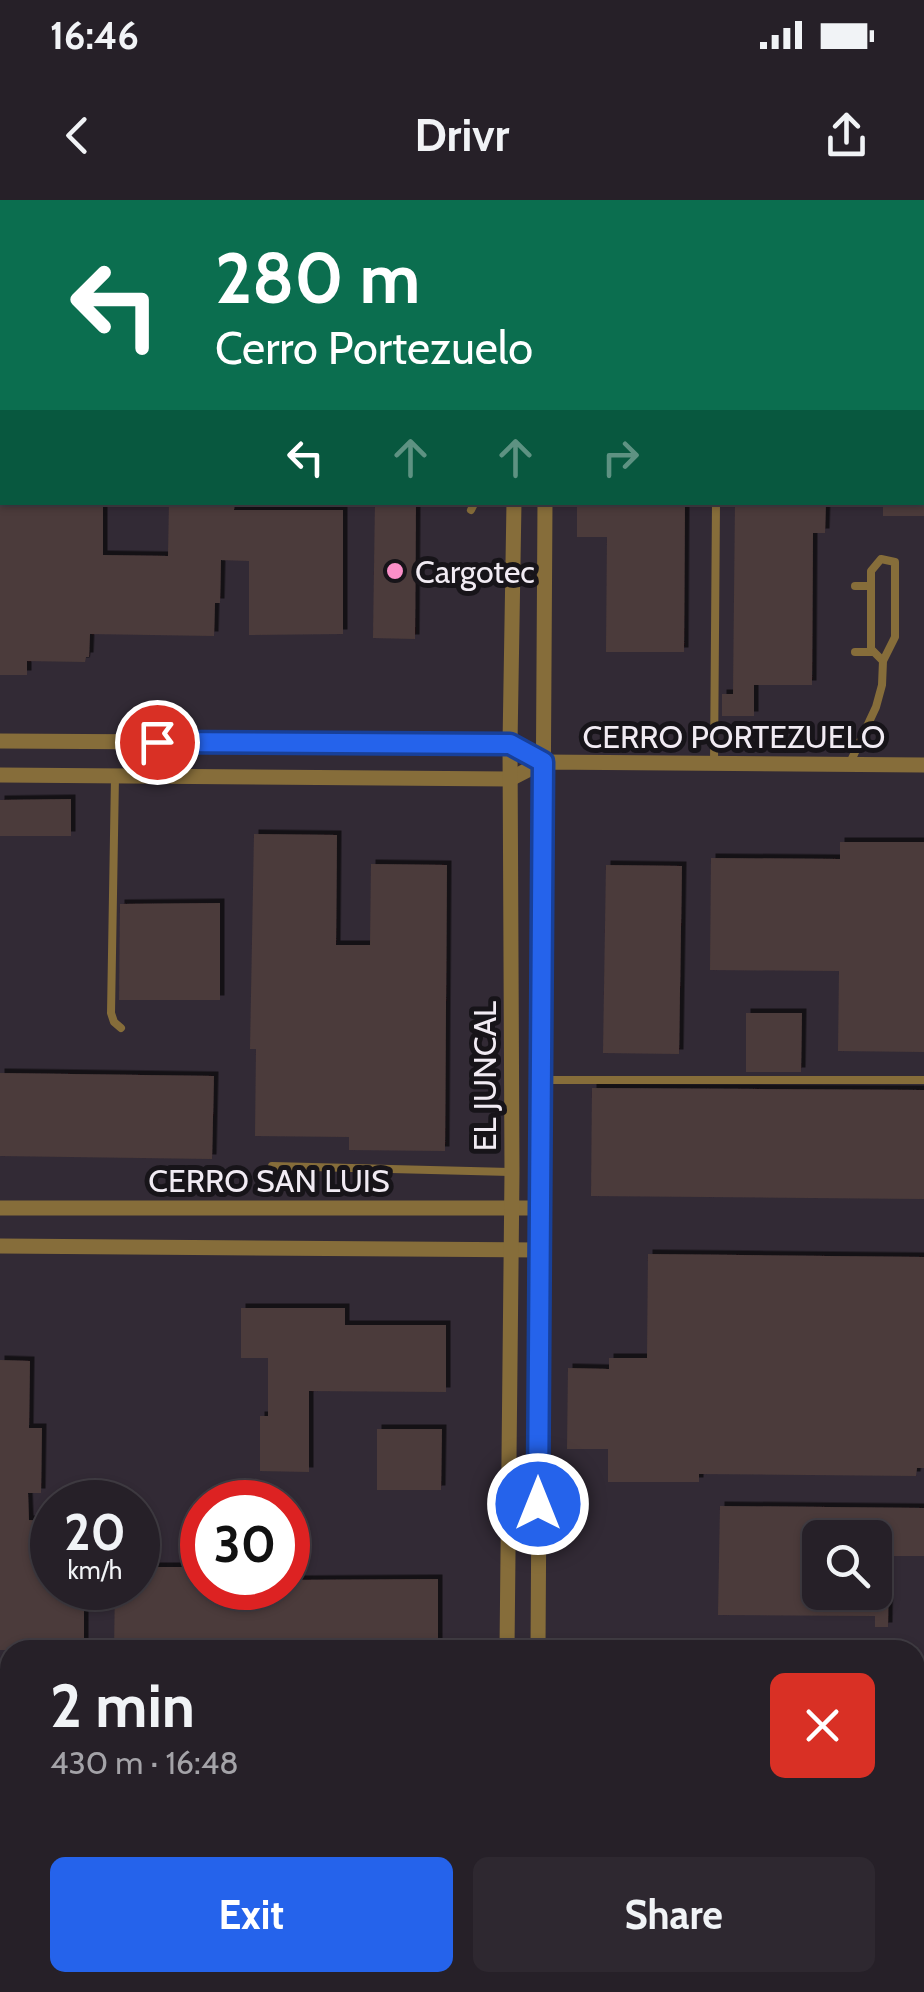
<!DOCTYPE html>
<html lang="en">
<head>
<meta charset="utf-8">
<style>
  :root { --surface:#262028; --page:#2e2830; --text:#f1f3f6; --muted:#a4a3a8; --line:#423e45; --accent:#2563eb }
  body { margin:0; font-family:Cabin,sans-serif; background:var(--page); color:var(--text); height:100vh; display:flex; flex-direction:column; font-size:38px; white-space:nowrap }
  * { box-sizing:border-box; margin:0 }
  p { font-size:32px; color:var(--muted) }
  .icon { flex:none; width:55px; height:55px; fill:none; stroke:currentColor; stroke-width:2; stroke-linecap:round; stroke-linejoin:round }
  .map { position:relative; flex:1; overflow:hidden }
  .panel { position:absolute; left:0px; top:1440px; width:925px; height:352px; display:flex; flex-direction:column; background:var(--surface); border-radius:30px 30px 0 0; box-shadow:0 2px 8px #0004,0 0 0 2px var(--line) }
  .panel>* { flex:none }
  .hud { position:absolute; left:0px; top:0px; width:925px; height:305px; box-shadow:0 2px 8px #0004,0 0 0 2px var(--line); background:#0b6e4f; color:#fff; overflow:hidden }
  .controls { position:absolute; left:802px; top:1320px; display:grid; gap:20px }
  .controls a { display:grid; place-items:center; width:90px; height:90px; border-radius:15px; background:var(--surface); box-shadow:0 2px 8px #0004,0 0 0 2px var(--line); font-size:50px }
  .speed { position:absolute; left:30px; top:1280px; display:flex; gap:20px; font-size:50px; font-weight:700; text-align:center }
  .speed>* { display:grid; place-content:center; width:130px; height:130px; border-radius:50%; background:var(--surface); box-shadow:0 2px 8px #0004,0 0 0 2px var(--line); line-height:1 }
  .speed small { font-size:25px; font-weight:400 }
  .speed .limit { border:15px solid #d22; background:#fff; color:#111 }
  .pin { position:absolute; display:grid; place-items:center; width:85px; height:85px; color:#fff; margin:-42px; border:5px solid #fff; border-radius:50%; box-shadow:0 2px 10px #0007 }
  .me { position:absolute; width:110px; margin:-55px; rotate:0deg; stroke-linejoin:round; filter:drop-shadow(0 0 8px #0008) }
  .turn { display:flex; align-items:center; gap:35px; height:210px; padding:0 50px; font-size:45px }
  .turn .icon { width:130px; height:130px; stroke-width:2.5 }
  .turn b { display:block; font-size:70px; line-height:85px }
  .lanes { display:flex; align-items:center; height:95px; padding:0 50px; background:#0003; justify-content:center; gap:50px; direction:ltr }
  .lanes .off { opacity:.35 }
  .round { display:grid; place-items:center; flex:none; width:105px; height:105px; border-radius:15px; background:var(--page) }
  .summary { display:flex; align-items:center; justify-content:space-between; height:170px; padding:0 50px }
  h1 { font-size:60px; font-weight:700; line-height:75px }
  .action { display:flex; gap:20px; margin-top:auto; padding:20px 50px }
  .action a { flex:1; height:115px; border-radius:15px; background:var(--accent); color:#fff; font-size:40px; font-weight:700; line-height:115px; text-align:center }
  .action a+a { background:var(--page); color:var(--text) }
  .status { display:flex; justify-content:space-between; align-items:center; height:70px; padding:0 50px; background:var(--surface); direction:ltr }
  .status svg { height:28px; fill:currentColor }
  header { display:flex; justify-content:space-between; align-items:center; height:130px; padding:0 50px; background:var(--surface); font-size:45px; font-weight:700 }
  .map>svg:first-child { display:block }
  .building { fill:#4b3b3a; fill-rule:evenodd; filter:url(#shadow) }
  .lines { fill:none; stroke-linecap:round; stroke-linejoin:round }
  .service { stroke:#866d3a; stroke-width:8 }
  .minor { stroke:#866d3a; stroke-width:15 }
  .tertiary { stroke:#866d3a; stroke-width:18 }
  .route-casing { stroke:#184099; stroke-width:25 }
  .route { stroke:#2563eb; stroke-width:18 }
  .poi-dot { fill:#fa8fc8; stroke:#171419; stroke-width:4 }
  .labels { text-anchor:middle; dominant-baseline:central; stroke-width:10; stroke-linejoin:round; paint-order:stroke }
  .poi-label { font-size:32px; fill:#f1ebf3; stroke:#171419; text-anchor:start }
  .street-label { font-size:32px; fill:#f1ebf3; stroke:#171419 }
</style>
</head>
<body>
<div class="status"><b>16:46</b><svg viewBox="0 0 49 12"><path d="M0 12V9h3v3zM5 12V6h3v6zM10 12V3h3v9zM15 12V0h3v12zM26 1h20v11H26zM47 4h2v5h-2z"/></svg></div>
<header><svg class="icon" aria-label="back" viewBox="0 0 24 24"><path d="M15 5l-7 7 7 7"/></svg>Drivr<svg class="icon" aria-label="share" viewBox="0 0 24 24"><path d="M12 15V3M7 8l5-5 5 5M5 13v7h14v-7"/></svg></header>
<div class="map">
<svg width="924" height="1792" viewBox="0 0 924 1792">
  <defs>
    <filter id="shadow"><feDropShadow dx="4.5" dy="-4.5" stdDeviation="0" flood-color="#0009"/></filter>
  </defs>
  <rect width="100%" height="100%" fill="#322a35"/>
  <g class="building">
    <polygon points="0,302 103,302 103,355 168,356 169,302 235,302 234,310 343,310 343,434 249,435 249,361 221,360 220,403 215,403 214,436 90,434 89,457 86,457 85,462 27,461 27,475 0,475"/>
    <polygon points="375,302 416,302 415,439 373,438"/>
    <polygon points="577,302 685,302 684,452 606,452 607,337 577,337"/>
    <polygon points="735,302 826,302 825,333 813,333 812,485 754,485 754,516 722,516 722,494 733,494"/>
    <rect x="883" y="302" width="41" height="14"/>
    <polygon points="71,599 71,636 0,636 0,600"/>
    <polygon points="254,634 337,635 336,745 370,745 371,664 447,665 445,951 349,950 349,937 255,936 256,849 250,849"/>
    <polygon points="840,642 924,642 924,852 838,851 839,771 710,770 711,658 840,659"/>
    <polygon points="606,665 682,666 679,854 603,853"/>
    <polygon points="220,703 220,800 119,800 120,704"/>
    <polygon points="746,813 802,813 801,872 746,872"/>
    <polygon points="0,873 214,876 212,959 0,956"/>
    <polygon points="592,888 924,890 924,999 591,996"/>
    <polygon points="648,1054 924,1057 924,1268 917,1268 916,1276 699,1274 699,1282 608,1282 608,1249 567,1249 568,1168 609,1169 609,1158 647,1158"/>
    <polygon points="241,1108 345,1108 345,1125 446,1125 446,1192 309,1191 309,1272 260,1271 260,1216 268,1216 268,1158 241,1158"/>
    <polygon points="0,1160 30,1161 29,1228 42,1228 41,1293 28,1293 29,1320 52,1321 52,1388 84,1388 84,1450 0,1450"/>
    <polygon points="377,1229 442,1229 441,1290 377,1290"/>
    <path d="M720,1306l204,2v48h-35l-1,71h-13v-11l-157,-1zM820,1338h55v54h-55z"/>
    <polygon points="138,1367 202,1367 202,1388 288,1388 288,1380 438,1379 438,1450 114,1450 115,1388 138,1388"/>
  </g>
  <g class="lines">
    <g class="service">
      <polyline points="813,0 813,2"/>
      <polyline points="471,310 475,302"/>
      <polyline points="855,386 871,386"/>
      <polyline points="855,452 873,452"/>
      <polyline points="714,564 716,302"/>
      <polyline points="849,565 876,507 882,485 883,461 895,437 895,362 881,359 871,371 871,449 883,461"/>
      <polyline points="115,576 111,813 114,822 121,828"/>
      <polyline points="539,880 924,880"/>
      <polyline points="272,966 512,972"/>
    </g>
    <g class="minor">
      <polyline points="515,2 515,0"/>
      <polyline points="547,2 547,0"/>
      <polyline points="0,41 2,41"/>
      <polyline points="922,62 924,62"/>
      <polyline points="0,72 2,72"/>
      <polyline points="0,541 510,544 543,562"/>
      <polyline points="0,575 510,579 543,562 924,565"/>
      <polyline points="0,1008 538,1008"/>
      <polyline points="0,1046 538,1050"/>
      <polyline points="507,1450 512,972 510,544 514,302"/>
      <polyline points="538,1450 545,302"/>
      <polyline points="503,1792 503,1782"/>
      <polyline points="537,1792 537,1782"/>
    </g>
    <g class="tertiary">
      <polyline points="0,1596 10,1600"/>
      <polyline points="0,1632 10,1636"/>
      <polyline points="357,1782 379,1792"/>
      <polyline points="439,1782 461,1792"/>
    </g>
  </g>
  <g class="lines">
    <defs>
      <polyline id="route" points="157,542 510,544 543,562 538,1304"/>
    </defs>
    <use href="#route" class="route-casing"/>
    <use href="#route" class="route"/>
  </g>
  <circle class="poi-dot" cx="395" cy="371" r="10"/>
  <g class="labels">
    <g class="poi-label">
      <text x="415" y="371">Cargotec</text>
    </g>
    <g class="street-label">
      <text x="734" y="536">CERRO PORTEZUELO</text>
      <text transform="translate(484 876) rotate(-90)">EL JUNCAL</text>
      <text x="269" y="980">CERRO SAN LUIS</text>
    </g>
  </g>
</svg>
<div class="controls">
<a><svg class="icon" aria-label="search" viewBox="0 0 24 24"><circle cx="10" cy="10" r="6"/><path d="M15 15l6 6"/></svg></a>
</div>
<div class="speed"><div>20<small>km/h</small></div><div class="limit">30</div></div>
<div class="pin" style="left:157px;top:542px;background:#d93025"><svg class="icon" aria-label="arrive" viewBox="0 0 24 24"><path d="M6 21V4h12l-3 4 3 4H6"/></svg></div>
<svg class="me" style="left:538px;top:1304px" viewBox="-20 -20 40 40"><circle r="17" fill="#2563eb" stroke="#fff" stroke-width="3"/><path d="M0-11L8 9 0 5-8 9z" fill="#fff"/></svg>
<div class="hud">
<div class="turn"><svg class="icon" aria-label="left" viewBox="0 0 24 24"><path d="M17 20v-9H6M10 6l-5 5 5 5"/></svg><div><b>280 m</b>Cerro Portezuelo</div></div>
<div class="lanes"><svg class="icon" aria-label="left" viewBox="0 0 24 24"><path d="M17 20v-9H6M10 6l-5 5 5 5"/></svg><svg class="icon off" aria-label="ahead" viewBox="0 0 24 24"><path d="M12 20V5M6 11l6-6 6 6"/></svg><svg class="icon off" aria-label="ahead" viewBox="0 0 24 24"><path d="M12 20V5M6 11l6-6 6 6"/></svg><svg class="icon off" aria-label="right" viewBox="0 0 24 24"><path d="M7 20v-9h11M14 6l5 5-5 5"/></svg></div>
</div>
<section class="panel">
<div class="summary"><div><h1>2 min</h1><p>430 m · 16:48</p></div><a class="round" style="background:#d93025;color:#fff"><svg class="icon" aria-label="close" viewBox="0 0 24 24"><path d="M6 6l12 12M18 6L6 18"/></svg></a></div>
<div class="action"><a>Exit</a><a>Share</a></div>
</section>
</div>
</body>
</html>
